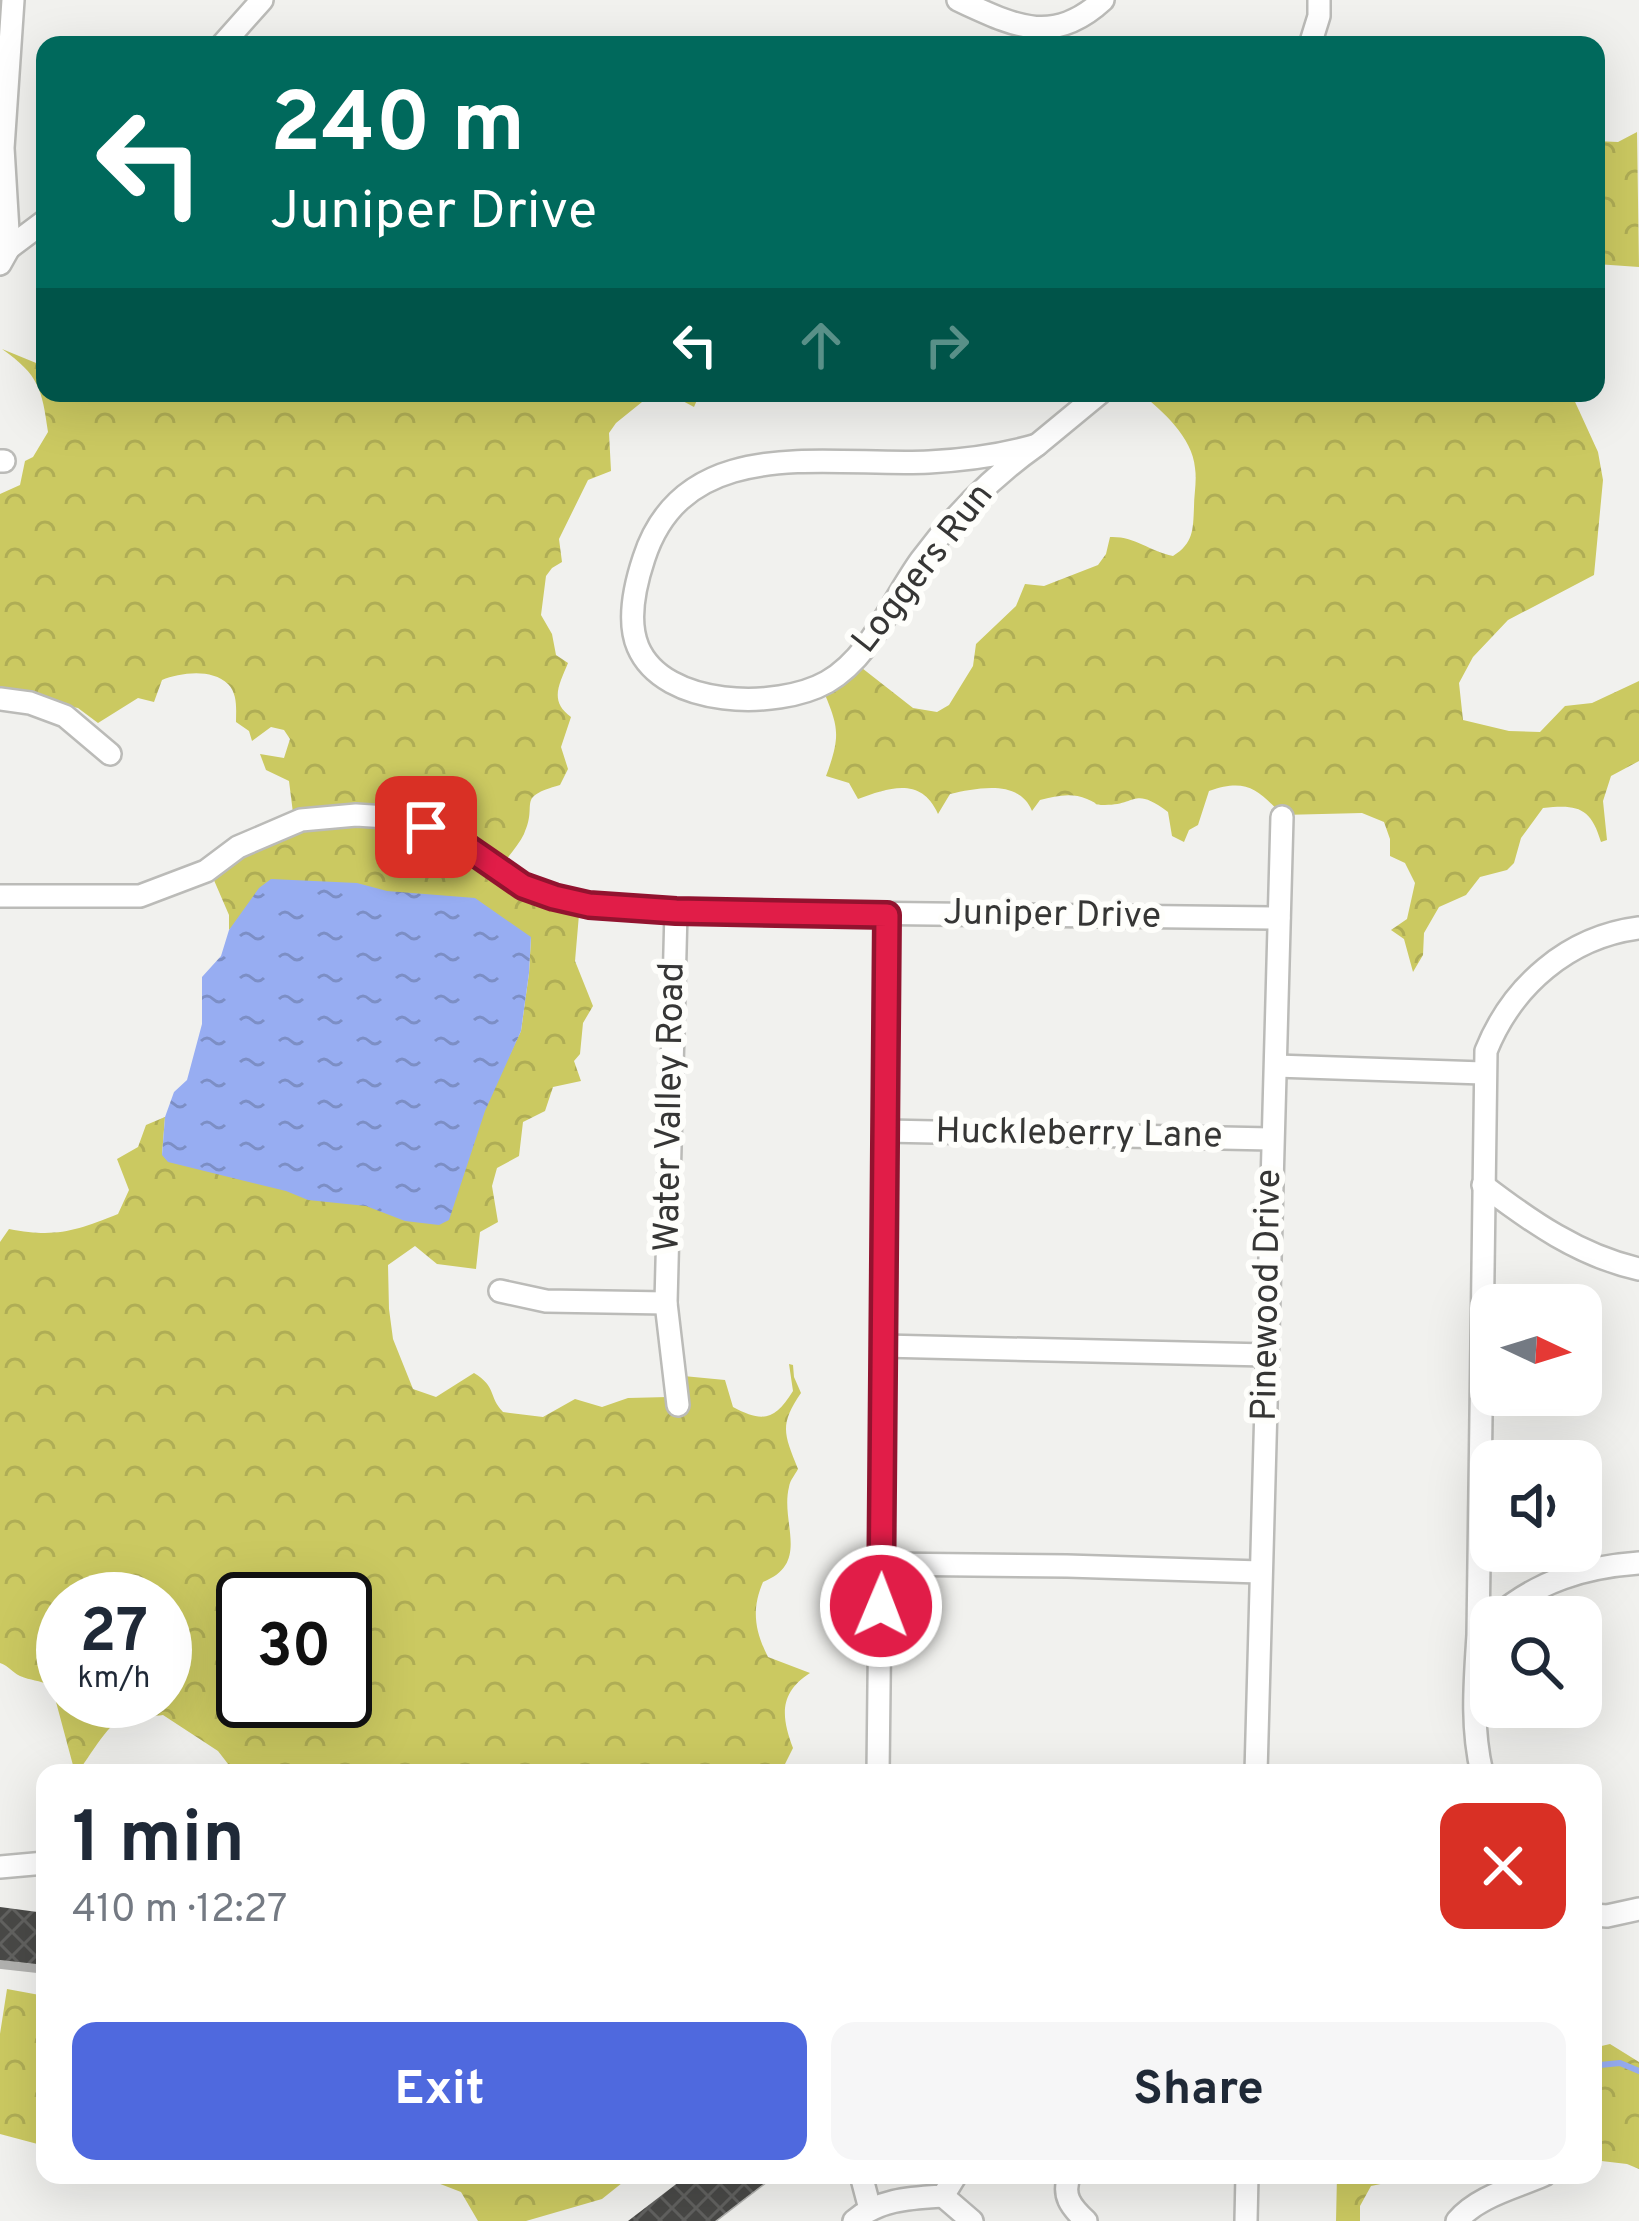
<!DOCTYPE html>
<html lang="en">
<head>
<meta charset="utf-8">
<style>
  :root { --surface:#fff; --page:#f6f6f7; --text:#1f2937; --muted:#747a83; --accent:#4f69de }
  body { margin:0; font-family:Overpass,sans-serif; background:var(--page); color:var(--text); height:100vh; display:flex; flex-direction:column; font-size:45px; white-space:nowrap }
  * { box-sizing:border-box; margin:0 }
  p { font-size:39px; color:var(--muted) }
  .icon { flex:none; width:66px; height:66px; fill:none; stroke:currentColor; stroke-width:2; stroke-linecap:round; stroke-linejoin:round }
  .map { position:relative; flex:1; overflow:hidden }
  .details { position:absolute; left:36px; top:1764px; width:1566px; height:420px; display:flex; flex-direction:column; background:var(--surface); border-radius:24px; box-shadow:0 12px 48px #0002 }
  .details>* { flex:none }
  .hud { position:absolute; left:36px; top:36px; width:1569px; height:366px; border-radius:24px; box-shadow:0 12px 48px #0002; background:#00695c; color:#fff; overflow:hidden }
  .needle { width:78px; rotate:94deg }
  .buttons { position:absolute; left:1470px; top:1284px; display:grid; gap:24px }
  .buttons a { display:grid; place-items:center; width:132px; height:132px; border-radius:24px; background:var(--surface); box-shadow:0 12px 48px #0002; font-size:60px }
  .speed { position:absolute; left:36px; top:1572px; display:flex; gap:24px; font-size:60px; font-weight:700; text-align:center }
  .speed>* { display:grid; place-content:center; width:156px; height:156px; border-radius:50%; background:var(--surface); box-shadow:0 12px 48px #0002; line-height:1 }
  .speed small { font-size:30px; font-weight:400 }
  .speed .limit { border:6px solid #111; border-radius:18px; background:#fff; color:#111 }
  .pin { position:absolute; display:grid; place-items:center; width:102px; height:102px; color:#fff; margin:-51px; border-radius:24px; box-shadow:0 6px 18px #0006 }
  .me { position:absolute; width:132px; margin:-66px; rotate:1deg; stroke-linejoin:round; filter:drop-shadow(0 0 9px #0008) }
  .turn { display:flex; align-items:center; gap:42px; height:252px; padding:0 36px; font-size:54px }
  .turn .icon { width:156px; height:156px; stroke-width:2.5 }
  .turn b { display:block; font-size:84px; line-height:102px }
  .lanes { display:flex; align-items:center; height:114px; padding:0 36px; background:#0003; justify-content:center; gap:60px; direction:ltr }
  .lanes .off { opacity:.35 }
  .round { display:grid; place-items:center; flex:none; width:126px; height:126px; border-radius:24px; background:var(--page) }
  .headline { display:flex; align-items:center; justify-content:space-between; height:204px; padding:0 36px }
  h1 { font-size:72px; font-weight:700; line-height:90px }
  .action { display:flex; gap:24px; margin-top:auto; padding:24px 36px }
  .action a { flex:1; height:138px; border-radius:24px; background:var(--accent); color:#fff; font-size:48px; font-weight:700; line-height:138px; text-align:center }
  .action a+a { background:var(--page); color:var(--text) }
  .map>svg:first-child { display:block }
  .forest { fill:url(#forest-crowns); fill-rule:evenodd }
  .water { fill:url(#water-ripples) }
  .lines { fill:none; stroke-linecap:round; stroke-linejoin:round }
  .stream { stroke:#97adf2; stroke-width:6 }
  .building { fill:url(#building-cross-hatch); filter:url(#shadow) }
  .minor-casing { stroke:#bbbbb8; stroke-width:26 }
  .minor { stroke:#fff; stroke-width:21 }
  .route-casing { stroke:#92132f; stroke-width:30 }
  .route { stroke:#e11d48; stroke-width:21 }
  .labels { text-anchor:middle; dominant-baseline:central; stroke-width:12; stroke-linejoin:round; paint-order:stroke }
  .street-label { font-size:36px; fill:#363635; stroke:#fefefb }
</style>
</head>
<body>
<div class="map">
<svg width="1639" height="2221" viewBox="0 0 1639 2221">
  <defs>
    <pattern id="forest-crowns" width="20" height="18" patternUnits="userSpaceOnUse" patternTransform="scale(3)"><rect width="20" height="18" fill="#cbc961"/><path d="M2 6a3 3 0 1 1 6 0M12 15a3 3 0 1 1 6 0" fill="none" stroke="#afad55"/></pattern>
    <pattern id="water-ripples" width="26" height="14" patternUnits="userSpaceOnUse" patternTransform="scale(3)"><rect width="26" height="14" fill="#97adf2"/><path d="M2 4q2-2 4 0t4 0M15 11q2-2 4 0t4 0" fill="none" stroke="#7c8ec5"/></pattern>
    <pattern id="building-cross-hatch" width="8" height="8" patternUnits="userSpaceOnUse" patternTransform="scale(3)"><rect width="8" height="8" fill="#4a4a47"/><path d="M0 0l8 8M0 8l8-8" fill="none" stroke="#626260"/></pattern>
    <filter id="shadow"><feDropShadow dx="-8" dy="8" stdDeviation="0" flood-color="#0004"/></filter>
  </defs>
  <rect width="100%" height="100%" fill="#f1f1ee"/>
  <g class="forest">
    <polygon points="1637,132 1639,267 1596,264 1596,141 1618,142"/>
    <path d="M2,349l39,16 4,-2v30h655l-6,14 -15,-8 -37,3 -26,21 -7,10 2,38 -23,9 -29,59 3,23 -10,6 -6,8 -5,39 11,19 4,21 12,8c-9,22 -19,38 3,54l-10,30 7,22 -8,16c-46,13 -21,17 -36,49 -5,11 -16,22 -23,33l79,36 -5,58 18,45 -10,17 -3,31 -6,7 7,20 -28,6 -8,24 -22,11 -4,34 -22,12 -5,18 6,36 -18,10 -4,37 -39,-5 -22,-18 -27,19 1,44 4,30 20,50 23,8 38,-24c23,14 14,23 29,39l40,5 32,-18 27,8 26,-9 40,-1 5,-22 52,5 8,27c30,16 42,13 60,-16l-4,-27 4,1 1,12 7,16c-22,32 -17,41 -3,76 -3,6 -8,11 -9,18 -9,36 22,76 -26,95 -12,28 -8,49 5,75l42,16c-31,20 -29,43 -17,75l-8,16v9h-550l-17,-22 -55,-36c-11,2 -18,-2 -29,-2 -20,0 -42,40 -54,56h-6l-22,-82c-14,-8 -21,-6 -32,-11 -8,-4 -11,-10 -20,-13v-421l9,-13c47,9 66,2 109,-15l11,-24 -12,-31 21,-12 8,-22 19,-8 -3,38 327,-57 32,-67 8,-58 2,-36 -299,-10 -3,3v-15l-19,-44 84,-50 -5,-40 -23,-11 -6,-16 24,4 6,-19 -6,-9 -13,-3 -19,14 -3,-10 -13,-9c0,-12 2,-28 -8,-38 -17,-16 -48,-11 -66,-4l-8,22 -16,-4 -40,25 -20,-15 -78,-15v-199l20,-9 5,-24 8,-4 15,-25c-6,-43 -9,-57 -46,-83zM63,1599h102v102h-102zM243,1599h102v102h-102z"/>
    <path d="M1140,393h431l27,59 5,28 -9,95 -86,45 -35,37 -14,26 4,37 46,11 31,1 25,-26 27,-3 47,-22v80l-28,15 -8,25 4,39 -6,2c-10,-35 -24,-38 -58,-34l-22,30 -7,25 -7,7 -27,7 -14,18 -27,12 -15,26 -1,22 -10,17 -9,-33 -13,-9 16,-11 8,-36 -10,-20 -15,-7v-17l-6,-17 -22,-9 -80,2c-24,-26 -36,-37 -73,-24l-11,34 -9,5 -5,12 -12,-6 -4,-24c-35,-26 -30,-7 -63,-7 -13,0 -5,-1 -18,-6 -16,-7 -31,-3 -47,1l-8,11c-13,-32 -54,-23 -82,-17l-12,20c-17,-38 -49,-26 -80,-15l-9,-16 -23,-7c16,-43 12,-50 -5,-91l32,-24 60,47 24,4 12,-7 24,-39 3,-22 40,-38 9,-22 19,2 54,-21 8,-11 4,-17c25,-1 39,14 63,19 21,-13 20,-27 21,-49 0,-13 3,-26 1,-39 -3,-31 -32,-57 -55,-75z"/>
    <polygon points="7,1989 45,1996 45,2146 0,2134 0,2034"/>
    <polygon points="1610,2044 1639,2062 1639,2169 1627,2164 1593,2160 1593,2048"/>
    <polygon points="417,2175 632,2175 602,2199 526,2221 478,2221 461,2192"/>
    <polygon points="1337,2175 1393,2175 1395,2181 1371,2186 1360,2206 1360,2221 1336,2221"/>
  </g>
  <polygon class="water" points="271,879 357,883 387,891 475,898 531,937 529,973 521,1031 485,1111 449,1220 439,1225 405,1221 366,1206 308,1200 286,1191 168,1162 162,1155 165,1117 174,1092 187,1080 202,1024 202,977 221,956 229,930 259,888"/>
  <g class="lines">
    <polyline class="stream" points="1600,2065 1620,2063 1639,2071"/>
  </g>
  <g class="building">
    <polygon points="0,1907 45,1913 45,1965 0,1960"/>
    <polygon points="688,2175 775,2175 715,2221 628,2221"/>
  </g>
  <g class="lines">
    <defs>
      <g id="minor">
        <path d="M958,0c55,25 94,47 145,0"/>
        <polyline points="222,45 262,0"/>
        <polyline points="1310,45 1319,16 1319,0"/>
        <polyline points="9,248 45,221"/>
        <polyline points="0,264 9,248 3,148 13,0"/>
        <path d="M1037,445c-44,31 -84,72 -116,115 -29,40 -50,97 -94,122 -50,28 -163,26 -189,-35 -11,-26 -3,-62 6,-89 41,-126 183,-91 285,-96 36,-2 74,-7 108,-17z"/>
        <polyline points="1037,445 1100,393"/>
        <polyline points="0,461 4,461"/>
        <polyline points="0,699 30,703 65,716 110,754"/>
        <polyline points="0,896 140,896 206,871 238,847 301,820 356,815 387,817 426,827 458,841 523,885 553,897 589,905 676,911 1279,918"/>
        <polyline points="676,911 666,1303 678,1405"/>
        <polyline points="1276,1066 1483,1073"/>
        <polyline points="886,1131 1271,1139"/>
        <path d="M1483,1185c47,36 97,71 156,84"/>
        <polyline points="500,1291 546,1301 666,1303"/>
        <polyline points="883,1346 1266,1355"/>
        <polyline points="882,1564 1067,1566 1260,1572"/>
        <path d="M1496,1617c42,-36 88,-50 143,-54"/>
        <polyline points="878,1773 888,915"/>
        <polyline points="1256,1773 1282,817"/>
        <path d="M1482,1773c-11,-46 -7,-91 -4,-138l8,-584c26,-65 82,-114 153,-123"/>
        <polyline points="0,1867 45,1863"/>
        <polyline points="1593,1915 1607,1916 1639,1909"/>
        <polyline points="861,2175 870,2209"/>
        <path d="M1070,2175c-9,20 1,32 16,46"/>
        <polyline points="943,2196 972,2221"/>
        <path d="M854,2221c25,-22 57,-23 89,-25l13,-21"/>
        <polyline points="1246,2221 1247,2175"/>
        <path d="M1457,2221c21,-25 58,-33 87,-46"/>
      </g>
    </defs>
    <use href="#minor" class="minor-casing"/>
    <use href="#minor" class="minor"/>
  </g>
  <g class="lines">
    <defs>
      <polyline id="route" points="426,827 458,841 523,886 554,897 589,905 676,911 887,915 881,1606"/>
    </defs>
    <use href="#route" class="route-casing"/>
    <use href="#route" class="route"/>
  </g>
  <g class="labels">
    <g class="street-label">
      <text transform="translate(924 569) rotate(-52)">Loggers Run</text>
      <text transform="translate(1052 916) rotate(1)">Juniper Drive</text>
      <text transform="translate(671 1107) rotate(-89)">Water Valley Road</text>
      <text transform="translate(1079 1135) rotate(1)">Huckleberry Lane</text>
      <text transform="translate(1268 1295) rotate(-89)">Pinewood Drive</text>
    </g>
  </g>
</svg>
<div class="buttons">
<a><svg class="needle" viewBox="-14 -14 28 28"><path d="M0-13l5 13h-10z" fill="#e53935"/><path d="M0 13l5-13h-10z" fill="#747a83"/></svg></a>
<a><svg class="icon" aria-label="sound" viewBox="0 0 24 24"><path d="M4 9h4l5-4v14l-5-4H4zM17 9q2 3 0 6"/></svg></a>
<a><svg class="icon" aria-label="search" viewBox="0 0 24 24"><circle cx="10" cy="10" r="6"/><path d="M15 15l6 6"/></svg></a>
</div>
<div class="speed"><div>27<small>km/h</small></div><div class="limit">30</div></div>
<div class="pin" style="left:426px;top:827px;background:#d93025"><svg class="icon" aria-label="arrive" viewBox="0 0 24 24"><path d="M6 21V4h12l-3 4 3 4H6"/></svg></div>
<svg class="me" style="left:881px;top:1606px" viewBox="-20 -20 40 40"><circle r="17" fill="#e11d48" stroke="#fff" stroke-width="3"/><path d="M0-11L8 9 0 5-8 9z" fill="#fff"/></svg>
<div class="hud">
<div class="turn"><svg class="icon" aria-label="left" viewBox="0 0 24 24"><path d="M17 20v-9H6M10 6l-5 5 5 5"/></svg><div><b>240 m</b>Juniper Drive</div></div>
<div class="lanes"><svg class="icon" aria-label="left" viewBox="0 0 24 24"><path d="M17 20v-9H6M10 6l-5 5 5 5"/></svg><svg class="icon off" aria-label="ahead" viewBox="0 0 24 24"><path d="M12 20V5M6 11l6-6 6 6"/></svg><svg class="icon off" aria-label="right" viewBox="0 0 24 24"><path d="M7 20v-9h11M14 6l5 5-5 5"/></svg></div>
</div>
<section class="details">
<div class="headline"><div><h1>1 min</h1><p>410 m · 12:27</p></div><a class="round" style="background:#d93025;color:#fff"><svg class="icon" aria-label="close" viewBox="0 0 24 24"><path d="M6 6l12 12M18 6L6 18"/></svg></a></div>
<div class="action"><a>Exit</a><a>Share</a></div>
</section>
</div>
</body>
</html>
